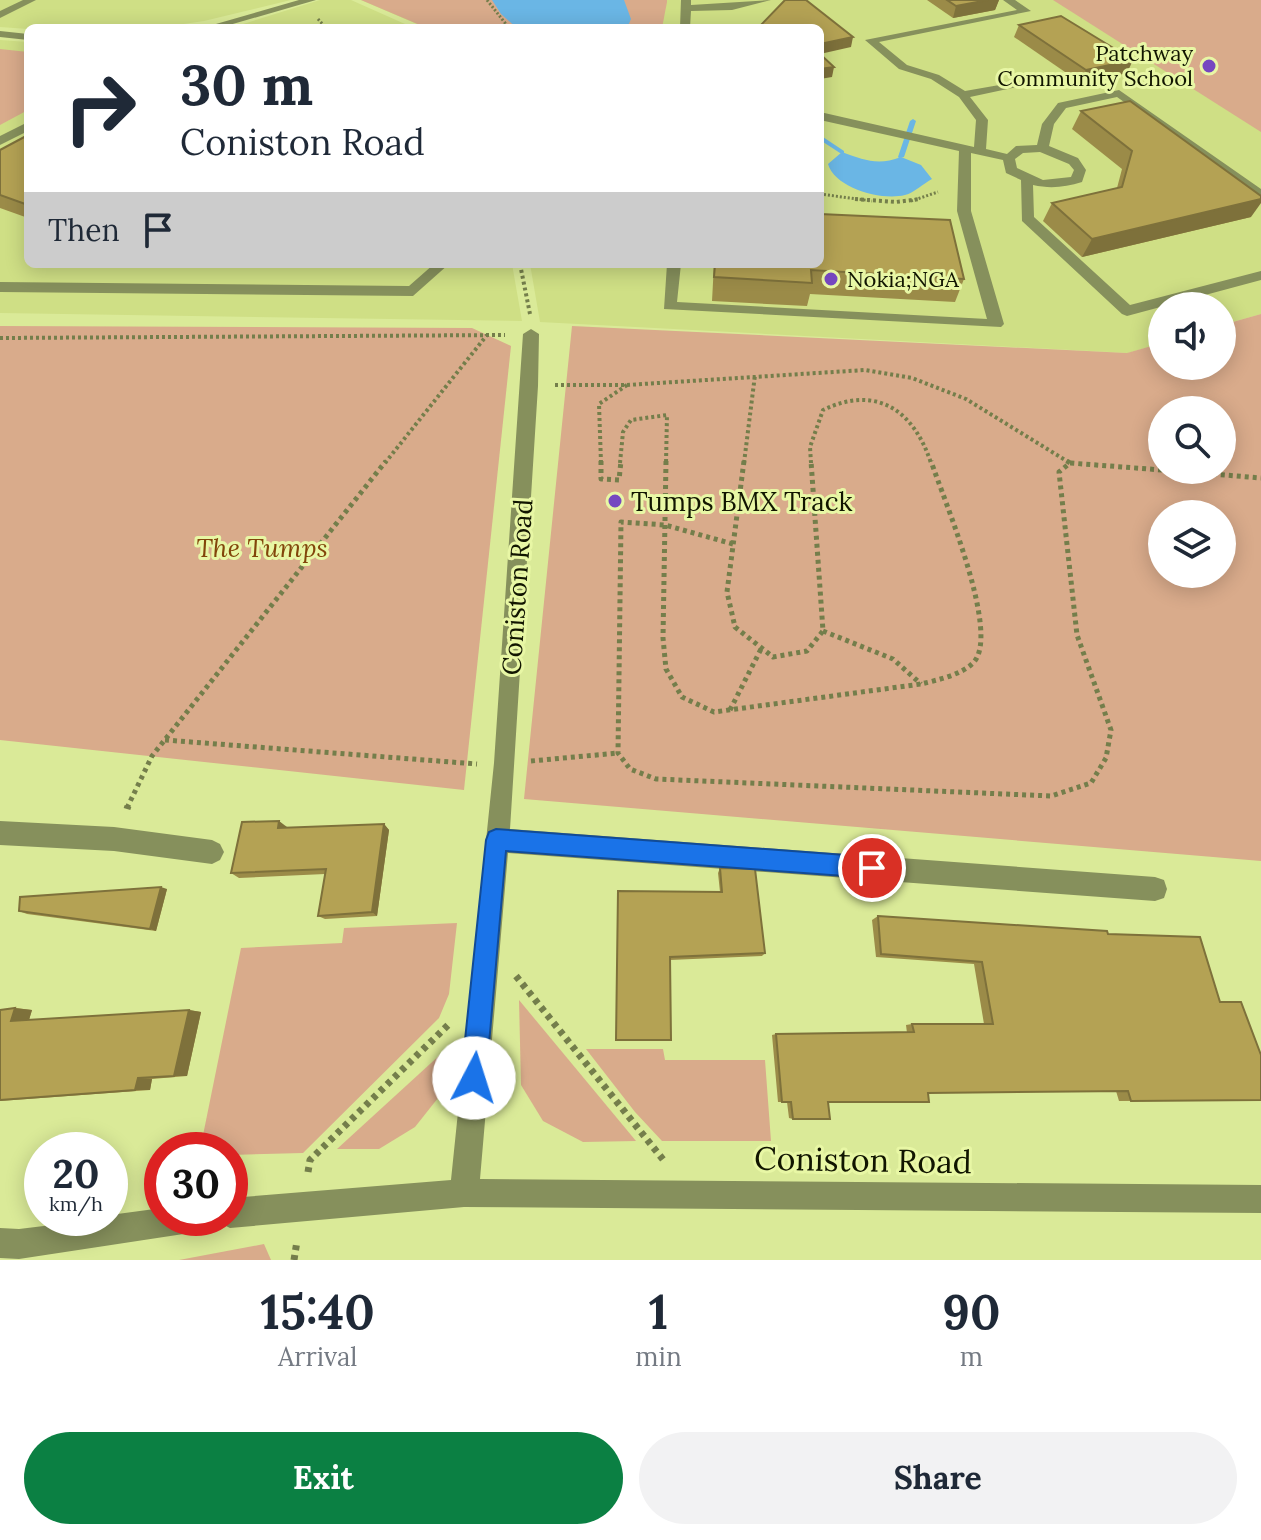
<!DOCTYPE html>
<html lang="en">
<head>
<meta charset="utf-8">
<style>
  :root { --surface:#fff; --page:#f2f2f3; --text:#1f2937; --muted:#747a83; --accent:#0b8043 }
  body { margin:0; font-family:Lora,serif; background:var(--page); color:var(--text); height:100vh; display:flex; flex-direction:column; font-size:30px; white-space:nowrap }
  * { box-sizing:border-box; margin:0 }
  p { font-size:26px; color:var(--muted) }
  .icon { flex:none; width:44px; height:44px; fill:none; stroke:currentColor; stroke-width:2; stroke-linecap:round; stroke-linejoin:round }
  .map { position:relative; height:1260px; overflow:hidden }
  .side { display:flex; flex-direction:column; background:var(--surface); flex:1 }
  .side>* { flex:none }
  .guide { position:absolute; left:24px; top:24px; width:800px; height:244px; border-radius:12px; box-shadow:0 4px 20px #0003; background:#fff; color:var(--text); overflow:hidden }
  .controls { position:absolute; left:1148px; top:292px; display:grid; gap:16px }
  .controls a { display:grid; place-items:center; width:88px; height:88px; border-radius:50%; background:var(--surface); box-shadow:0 4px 20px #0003; font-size:40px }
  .speed { position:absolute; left:24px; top:1132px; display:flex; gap:16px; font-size:40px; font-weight:700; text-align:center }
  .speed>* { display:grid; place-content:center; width:104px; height:104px; border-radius:50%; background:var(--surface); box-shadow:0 4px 20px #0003; line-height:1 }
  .speed small { font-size:20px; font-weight:400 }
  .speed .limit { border:12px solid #d22; background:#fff; color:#111 }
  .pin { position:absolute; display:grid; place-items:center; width:68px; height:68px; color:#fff; margin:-34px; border:4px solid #fff; border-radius:50%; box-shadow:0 2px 8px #0007 }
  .me { position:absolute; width:88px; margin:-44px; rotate:5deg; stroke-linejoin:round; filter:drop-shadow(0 0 6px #0008) }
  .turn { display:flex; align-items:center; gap:28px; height:168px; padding:0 24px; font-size:36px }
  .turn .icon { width:104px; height:104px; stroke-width:2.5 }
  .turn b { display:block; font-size:56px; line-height:68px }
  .then { display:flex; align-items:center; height:76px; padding:0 24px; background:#0003; gap:16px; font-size:30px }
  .eta { display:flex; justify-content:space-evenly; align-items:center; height:136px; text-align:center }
  .eta b { font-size:48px; font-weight:800; line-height:56px }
  .button { display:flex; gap:16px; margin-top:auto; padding:16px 24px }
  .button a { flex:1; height:92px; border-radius:48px; background:var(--accent); color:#fff; font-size:32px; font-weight:800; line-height:92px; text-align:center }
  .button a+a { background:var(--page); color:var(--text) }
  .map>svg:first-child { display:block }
  .built { fill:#cfdf85 }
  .green { fill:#d9ab8b; fill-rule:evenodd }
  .water { fill:#6ab6e5 }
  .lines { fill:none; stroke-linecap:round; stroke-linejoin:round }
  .stream { fill:#6ab6e5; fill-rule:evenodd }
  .path-far3 { stroke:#747e4b; stroke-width:3; stroke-dasharray:2 2; stroke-linecap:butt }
  .path-far2 { stroke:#747e4b; stroke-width:4; stroke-dasharray:3 3; stroke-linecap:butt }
  .path-far1 { stroke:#747e4b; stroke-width:5; stroke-dasharray:4 4; stroke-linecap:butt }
  .path { stroke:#747e4b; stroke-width:7; stroke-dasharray:5 5; stroke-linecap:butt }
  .minor { fill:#86905c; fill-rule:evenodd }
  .wall { fill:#9b8b48 }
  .shaded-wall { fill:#7e713b }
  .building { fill:#b4a254; stroke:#7e713b; stroke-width:2 }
  .route { fill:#1a73e8; stroke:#114b97; stroke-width:2 }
  .poi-dot { fill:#7648c0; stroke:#e8f7a5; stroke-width:3 }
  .labels { text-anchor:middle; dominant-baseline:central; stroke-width:6; stroke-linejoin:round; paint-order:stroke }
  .far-poi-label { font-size:22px; fill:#111500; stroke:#e8f7a5; text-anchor:end }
  .poi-label { font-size:26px; fill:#111500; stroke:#e8f7a5; text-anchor:start }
  .park-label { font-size:26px; font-style:italic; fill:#82450a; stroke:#e8f7a5 }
  .street-label { font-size:26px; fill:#111500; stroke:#e8f7a5 }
  .near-street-label { font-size:32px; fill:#111500; stroke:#e8f7a5 }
</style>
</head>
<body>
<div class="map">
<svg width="1261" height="1260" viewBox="0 0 1261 1260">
  <rect width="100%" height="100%" fill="#daea98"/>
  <g class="built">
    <polygon points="0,0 291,0 204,21 156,28 28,29 0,27"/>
    <polygon points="320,0 351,0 414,28 230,28"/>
    <polygon points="361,0 1261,0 1261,314 1222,325 1222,306 1162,306 1162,343 1128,353 540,322 530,264 820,264 820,28 426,28"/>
    <polygon points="0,40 28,42 28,264 512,264 522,321 0,313"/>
  </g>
  <g class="green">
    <polygon points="361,0 667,0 667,2 662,28 427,28"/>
    <polygon points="1053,0 1261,0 1261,132"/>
    <polygon points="0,49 28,52 28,110 0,125"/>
    <path d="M1261,314v547l-737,-62 48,-473 555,27 35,-10v23h60v-41zM1162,410h60v60h-60zM1162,514h60v60h-60z"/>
    <polygon points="0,326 472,328 511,346 464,790 0,740"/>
    <polygon points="457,923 449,994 439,1018 303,1153 230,1155 230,1150 200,1150 241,948 342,943 344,928"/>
    <polygon points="519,1000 636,1141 583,1142 543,1121 521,1085"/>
    <polygon points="454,1042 450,1069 438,1098 415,1127 379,1149 337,1149"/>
    <polygon points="586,1049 663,1049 665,1060 765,1060 771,1141 662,1141 635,1112"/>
    <polygon points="264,1244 271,1260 179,1260"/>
  </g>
  <g class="water">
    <polygon points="492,0 624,0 631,19 627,28 517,28 501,14"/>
    <path d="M842,152c22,8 36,14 59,5l20,8 11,14c-8,4 -18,14 -27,16 -24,6 -70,-7 -77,-31z"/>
  </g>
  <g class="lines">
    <g class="stream">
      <polygon points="913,119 916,121 904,157 899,158 898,157 910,121"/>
      <polygon points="820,135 844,151 844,153 840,153 820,140"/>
    </g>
    <g class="path-far3">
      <polyline points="487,0 509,28"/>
      <polyline points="318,19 326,28"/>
      <polyline points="820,194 872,201"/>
      <polyline points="911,201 938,192"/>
    </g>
    <g class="path-far2">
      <polyline points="855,199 896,202 920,199"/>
      <polyline points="520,264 530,314"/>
      <polyline points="0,338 505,335"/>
      <polyline points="555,385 627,385 865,370 912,378 966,399 1070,463"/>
      <polyline points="385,463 487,335"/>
      <polyline points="601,463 599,404 627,385"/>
      <polyline points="620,463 623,432 631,420 667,415 666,463"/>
      <polyline points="744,463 755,375"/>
      <path d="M811,463l-1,-16 13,-37c54,-26 91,1 108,53"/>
      <polyline points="1070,463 1075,463"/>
    </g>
    <g class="path-far1">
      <polyline points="601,461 601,479 619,480 621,461"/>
      <path d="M666,461l-3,177 3,31 16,28 32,15 207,-28c16,-4 40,-9 52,-21 29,-28 -30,-165 -42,-202"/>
      <polyline points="744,461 727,592 735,627 773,657 807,651 823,631 811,461"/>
      <polyline points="1067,461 1070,463"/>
      <polyline points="1165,470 1261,478"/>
      <polyline points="733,544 665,525 621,522 618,753 630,769 656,779 1051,796 1091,783 1106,758 1111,730 1077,635 1059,472 1070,463 1162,470"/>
      <polyline points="823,631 893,659 921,684"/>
      <polyline points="730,710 761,649"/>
      <polyline points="165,740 477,764"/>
      <polyline points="531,761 618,753"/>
      <polyline points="127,808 152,756 386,461"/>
    </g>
    <g class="path">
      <polyline points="127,809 128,806"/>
      <polyline points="516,976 665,1162"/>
      <polyline points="308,1172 310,1160 449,1024"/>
      <polyline points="294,1260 297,1241"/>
    </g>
    <g class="minor">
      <polygon points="23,0 36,0 0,18 0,11"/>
      <polygon points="299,0 316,0 219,28 202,28"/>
      <polygon points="681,0 691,0 691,5 771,0 732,10 691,11 690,28 680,28"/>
      <path d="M1003,0h12l16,11 -152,31 28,23 32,10 26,16 85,-15v4l-80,17 18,23 -2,29 21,5 9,-8 21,-1 5,-21 16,-21 61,-13 142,99v10l-144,-102 -51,11 -12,16 -5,22 29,12 8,12 -4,12c-17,5 -31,7 -49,3l1,32 96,88 131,-34v9l-134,36 -5,-2 -100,-93 -1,-41 -15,-7 -3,-13 -32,-7v58l33,113 -3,3 -337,-18 3,-45h14l-4,38 310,17 -30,-108 2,-60 -139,-31v-8l154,35 2,-27 -17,-23 -28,-18 -32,-10 -34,-29 152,-30zM1040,152l29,12 5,6 -3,7 -28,3 -26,-12 -2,-9 8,-6z"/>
      <polygon points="0,31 28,34 28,40 0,37"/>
      <polygon points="28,122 28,131 0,145 0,136"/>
      <polygon points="434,264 449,264 413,296 0,292 0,282 409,286"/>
      <polygon points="531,329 539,334 538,386 510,829 1155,877 1164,880 1167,889 1164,898 1155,901 508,853 480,1179 1261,1185 1261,1213 464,1207 230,1228 220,1223 217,1218 230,1218 230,1198 451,1180 494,763 523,334"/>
      <polygon points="0,821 114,827 212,840 220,844 224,852 220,860 212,864 114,851 0,845"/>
      <polygon points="162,1208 162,1218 205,1218 200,1228 190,1233 19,1259 0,1258 0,1228 19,1229 110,1218 110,1215"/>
    </g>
  </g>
  <g class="wall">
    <polygon points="927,0 999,0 995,10 953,18"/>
    <polygon points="1019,25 1127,73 1081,83 1014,37"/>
    <polygon points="1081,111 1251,217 1082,257 1043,221 1052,203 1117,188 1122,169 1072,129"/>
    <polygon points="28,135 28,218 0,208 0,150"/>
    <polygon points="714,264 820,264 964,279 955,302 810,294 807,306 712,301"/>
    <polygon points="279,821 286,828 384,824 389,830 377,916 325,919 318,916 325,874 239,878 231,873"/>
    <polygon points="720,868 765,953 762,956 670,960 671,1040 670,1041 616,1041 618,891 720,892 718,873"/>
    <polygon points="167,889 156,931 27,914 19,911"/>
    <polygon points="878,916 1108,934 1220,1002 1261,1100 1119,1101 1116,1091 928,1093 828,1102 793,1119 789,1118 787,1102 778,1102 772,1035 776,1034 907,1033 906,1025 912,1024 984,1024 974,964 876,957 872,920"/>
    <polygon points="15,1008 32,1010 29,1020 189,1010 201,1012 187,1076 152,1079 150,1090 0,1101 0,1010"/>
  </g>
  <g class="shaded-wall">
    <polygon points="988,0 999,0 995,10 953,18 956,6"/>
    <polygon points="853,37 851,47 820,54 820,44"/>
    <polygon points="1133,60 1127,73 1081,83 1086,70"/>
    <polygon points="834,67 832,77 820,79 820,69"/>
    <polygon points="1261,199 1261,203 1251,217 1082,257 1092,239"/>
    <polygon points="279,821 287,827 285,834 278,828"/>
    <polygon points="384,824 389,830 377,916 372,912"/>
    <polygon points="161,887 167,889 156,931 150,929"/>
    <polygon points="15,1008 32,1010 28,1023 11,1021"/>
    <polygon points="189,1010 201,1012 187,1076 174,1076"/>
    <polygon points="138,1078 152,1079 150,1090 135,1090"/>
  </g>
  <g class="building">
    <polygon points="785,0 806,0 853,37 820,44 820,28 747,28 760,26"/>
    <polygon points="947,0 988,0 956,6"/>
    <polygon points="1061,16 1133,60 1086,70 1019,25"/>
    <polygon points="820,54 834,67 820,69"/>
    <polygon points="1130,101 1261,196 1261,199 1092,239 1052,203 1122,187 1132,151 1081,111"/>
    <polygon points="28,135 28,205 0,195 0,150"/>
    <polygon points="820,214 950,220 964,279 811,270 812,283 714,277 715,264 820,264"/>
    <polygon points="279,821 278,828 384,824 372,912 318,916 326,869 231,873 242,822"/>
    <polygon points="720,868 755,869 765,953 670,957 671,1040 616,1040 618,891 722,892"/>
    <polygon points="161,887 150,929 19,911 20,897"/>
    <polygon points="878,916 1107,931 1108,934 1200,937 1220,1002 1241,1002 1261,1055 1261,1100 1131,1101 1128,1091 928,1093 929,1102 828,1102 830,1119 793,1119 791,1102 782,1102 776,1034 914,1032 912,1024 993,1024 982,962 881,954"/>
    <polygon points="15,1008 11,1021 189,1010 174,1076 138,1078 135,1090 0,1100 0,1010"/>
  </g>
  <polygon class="route" points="496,829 872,857 880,860 883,868 880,875 872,878 506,851 486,1078 483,1087 474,1090 465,1087 461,1078 486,840 489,832"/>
  <g class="poi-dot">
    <circle cx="1209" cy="66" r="8"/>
    <circle cx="831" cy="279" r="8"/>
    <circle cx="615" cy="501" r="8"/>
  </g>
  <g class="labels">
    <g class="far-poi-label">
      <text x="1193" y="53">Patchway<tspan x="1193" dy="25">Community School</tspan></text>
      <text x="847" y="279" text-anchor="start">Nokia;NGA</text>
    </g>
    <g class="poi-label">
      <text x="631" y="501">Tumps BMX Track</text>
    </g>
    <g class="park-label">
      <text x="262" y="547">The Tumps</text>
    </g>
    <g class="street-label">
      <text transform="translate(517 587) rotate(-86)">Coniston Road</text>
    </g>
    <g class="near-street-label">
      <text transform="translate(863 1160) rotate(1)">Coniston Road</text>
    </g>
  </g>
</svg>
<div class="controls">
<a><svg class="icon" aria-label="sound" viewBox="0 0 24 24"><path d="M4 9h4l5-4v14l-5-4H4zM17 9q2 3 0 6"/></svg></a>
<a><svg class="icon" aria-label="search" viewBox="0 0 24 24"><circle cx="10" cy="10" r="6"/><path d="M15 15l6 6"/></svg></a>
<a><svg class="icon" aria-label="layers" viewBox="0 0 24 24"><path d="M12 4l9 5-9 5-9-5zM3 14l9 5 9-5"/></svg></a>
</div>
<div class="speed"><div>20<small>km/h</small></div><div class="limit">30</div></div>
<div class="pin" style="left:872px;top:868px;background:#d93025"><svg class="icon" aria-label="arrive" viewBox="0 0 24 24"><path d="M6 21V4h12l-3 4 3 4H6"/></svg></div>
<svg class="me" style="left:474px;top:1078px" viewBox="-20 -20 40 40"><circle r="19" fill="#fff"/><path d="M0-13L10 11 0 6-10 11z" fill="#1a73e8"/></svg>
<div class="guide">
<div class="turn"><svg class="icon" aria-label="right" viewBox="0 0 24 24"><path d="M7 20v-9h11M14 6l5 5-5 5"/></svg><div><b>30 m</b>Coniston Road</div></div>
<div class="then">Then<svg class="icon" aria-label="arrive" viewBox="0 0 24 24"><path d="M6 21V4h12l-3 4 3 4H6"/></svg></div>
</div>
</div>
<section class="side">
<div class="eta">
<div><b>15:40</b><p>Arrival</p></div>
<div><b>1</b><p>min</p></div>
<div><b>90</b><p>m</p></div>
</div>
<div class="button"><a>Exit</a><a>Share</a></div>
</section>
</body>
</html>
